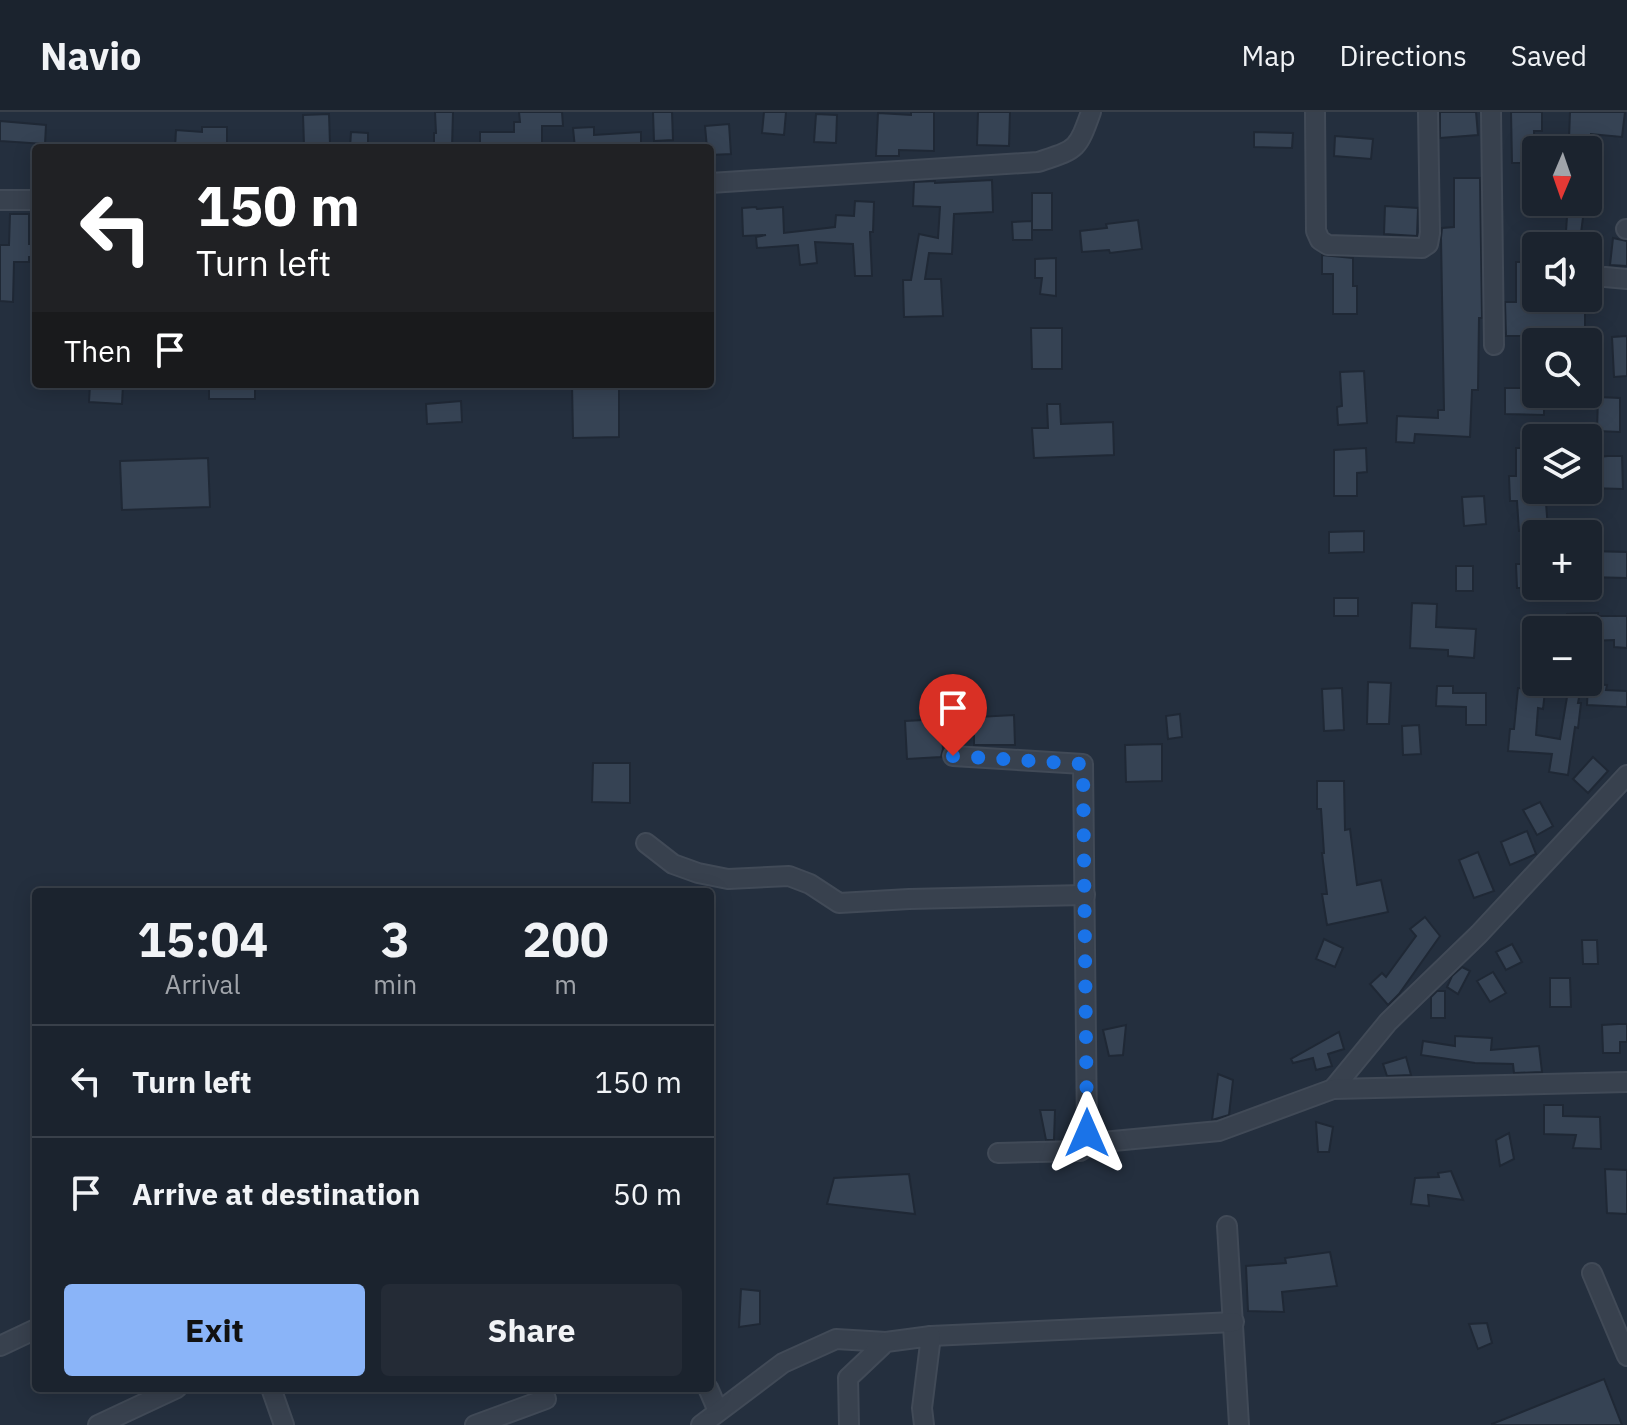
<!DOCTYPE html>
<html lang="en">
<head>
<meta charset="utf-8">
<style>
  :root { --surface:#1b232e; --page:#242b36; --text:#f1f3f6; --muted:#a0a4aa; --line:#39404a; --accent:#8ab4f8 }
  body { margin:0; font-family:"IBM Plex Sans",sans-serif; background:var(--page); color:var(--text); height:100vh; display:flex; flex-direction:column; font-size:30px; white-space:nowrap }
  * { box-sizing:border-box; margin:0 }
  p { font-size:26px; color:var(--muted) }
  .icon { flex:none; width:44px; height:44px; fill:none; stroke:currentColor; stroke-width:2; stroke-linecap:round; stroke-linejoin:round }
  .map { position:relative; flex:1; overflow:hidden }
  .sheet { position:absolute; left:32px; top:776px; width:682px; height:504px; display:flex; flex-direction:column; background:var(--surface); border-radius:8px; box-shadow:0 4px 20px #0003,0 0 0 2px var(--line) }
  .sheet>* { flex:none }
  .banner { position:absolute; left:32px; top:32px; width:682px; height:244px; border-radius:8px; box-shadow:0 4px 20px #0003,0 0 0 2px var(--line); background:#202124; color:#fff; overflow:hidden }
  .needle { width:52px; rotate:182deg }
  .buttons { position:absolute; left:1522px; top:24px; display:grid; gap:16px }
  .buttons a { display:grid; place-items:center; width:80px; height:80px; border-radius:8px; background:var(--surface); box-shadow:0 4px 20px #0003,0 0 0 2px var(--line); font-size:40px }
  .pin { position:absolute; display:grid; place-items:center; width:68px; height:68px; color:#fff; margin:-82px -34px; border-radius:50% 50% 50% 0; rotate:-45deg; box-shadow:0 0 8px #0007 }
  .pin .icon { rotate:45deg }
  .me { position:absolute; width:88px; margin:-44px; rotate:0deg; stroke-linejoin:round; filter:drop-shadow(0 0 6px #0008) }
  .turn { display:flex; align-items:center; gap:28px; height:168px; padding:0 32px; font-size:36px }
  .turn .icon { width:104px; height:104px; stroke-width:2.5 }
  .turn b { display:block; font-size:56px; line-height:68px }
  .then { display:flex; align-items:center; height:76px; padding:0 32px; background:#0003; gap:16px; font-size:30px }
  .eta { display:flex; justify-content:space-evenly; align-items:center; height:136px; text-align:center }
  .eta b { font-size:48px; font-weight:700; line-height:56px }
  .action { display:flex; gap:16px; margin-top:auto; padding:16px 32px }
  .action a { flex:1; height:92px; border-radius:8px; background:var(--accent); color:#111; font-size:32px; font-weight:700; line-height:92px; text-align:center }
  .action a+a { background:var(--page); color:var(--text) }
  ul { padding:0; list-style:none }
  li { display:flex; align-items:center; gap:24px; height:112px; padding:0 32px; border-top:2px solid var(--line) }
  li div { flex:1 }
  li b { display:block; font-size:30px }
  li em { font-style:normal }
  header { display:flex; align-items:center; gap:48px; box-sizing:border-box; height:112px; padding:0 40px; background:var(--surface); border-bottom:2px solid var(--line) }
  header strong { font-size:38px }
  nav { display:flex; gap:44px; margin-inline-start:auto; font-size:28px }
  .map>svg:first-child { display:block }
  .building { fill:#364354; stroke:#1f2835; stroke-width:2 }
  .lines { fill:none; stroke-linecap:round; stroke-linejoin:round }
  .minor-casing { stroke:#414a57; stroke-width:22 }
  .minor { stroke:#38414e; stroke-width:18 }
  .route { stroke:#1a73e8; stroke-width:14; stroke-dasharray:0 25.2 }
</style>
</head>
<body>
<header>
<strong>Navio</strong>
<nav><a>Map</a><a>Directions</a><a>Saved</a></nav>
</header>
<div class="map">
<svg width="1627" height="1313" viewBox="0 0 1627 1313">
  <rect width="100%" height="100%" fill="#242f3e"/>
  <g class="building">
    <polygon points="435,0 453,0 452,36 434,36 434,21 436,21"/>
    <polygon points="519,0 562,0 563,14 542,14 542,36 480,36 480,20 514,20 514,10 520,10"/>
    <polygon points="653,0 672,0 673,28 654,29"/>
    <polygon points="764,0 786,0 784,23 762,21"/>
    <polygon points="911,0 934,0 934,39 899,38 899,44 876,44 878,1 911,3"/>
    <polygon points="978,0 1010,0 1009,34 977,33"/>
    <polygon points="1440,0 1476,0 1478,23 1440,26"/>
    <polygon points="1511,0 1542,0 1542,19 1534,19 1535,51 1512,51"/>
    <polygon points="1570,0 1625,0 1622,25 1591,22 1591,28 1569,27"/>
    <polygon points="329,2 330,32 304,33 303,3"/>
    <polygon points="816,2 837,3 836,31 814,30"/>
    <polygon points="0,9 46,13 45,32 0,29"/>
    <polygon points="729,12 731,42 710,43 710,36 707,36 705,14"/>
    <polygon points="202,15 227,15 227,36 175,36 176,18 202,20"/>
    <polygon points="594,15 594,23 641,20 641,36 575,36 573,16"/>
    <polygon points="351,20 368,21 368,36 350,36"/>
    <polygon points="1254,20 1293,21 1292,36 1254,35"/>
    <polygon points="1335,24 1373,27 1371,47 1334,44"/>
    <polygon points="1454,66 1480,66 1482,206 1479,206 1478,278 1472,278 1470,325 1415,322 1414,331 1396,330 1397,304 1438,306 1438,298 1444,298 1441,126 1442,116 1454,115"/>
    <polygon points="992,68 993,100 954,102 952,142 929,141 925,167 941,167 943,204 904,205 903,168 911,168 919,122 938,126 940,95 913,94 914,70 935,69 935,71"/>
    <rect x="1032" y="81" width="20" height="37"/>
    <polygon points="855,89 874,90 873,120 870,120 872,164 855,164 853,132 815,130 817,151 800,153 798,133 757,136 756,125 766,123 743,124 742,96 756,95 757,97 783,95 784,121 835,115 836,103 854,104"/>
    <polygon points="1568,90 1585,90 1581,121 1588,121 1588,134 1565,134"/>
    <polygon points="1385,94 1418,96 1417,124 1384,122"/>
    <polygon points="10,102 29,102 29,132 36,132 36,145 29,145 29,150 14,150 13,190 0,189 0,133 9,133"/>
    <polygon points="1138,108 1142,137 1110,141 1109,138 1082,140 1080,119 1107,116 1106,112"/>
    <polygon points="1032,109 1032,128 1013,128 1012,110"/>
    <polygon points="1613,126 1627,129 1627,154 1610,153"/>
    <polygon points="1322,143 1353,146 1353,174 1357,174 1357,202 1333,202 1333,162 1322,162"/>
    <polygon points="1056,146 1056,184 1040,182 1042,166 1035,166 1035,147"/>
    <polygon points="1516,150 1536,150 1536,190 1585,190 1585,219 1552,218 1552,224 1506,224 1505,190 1516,190"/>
    <polygon points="1031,216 1062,216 1062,257 1032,257"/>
    <polygon points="1627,224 1627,264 1614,265 1612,225"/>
    <polygon points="1364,259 1367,311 1338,313 1337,295 1342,294 1340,260"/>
    <polygon points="90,272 123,272 122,292 89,290"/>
    <rect x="209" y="272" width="46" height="15"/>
    <polygon points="572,272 619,272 619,325 573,326"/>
    <polygon points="1505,276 1536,276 1536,282 1544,282 1544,303 1505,302"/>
    <polygon points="1598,285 1620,286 1620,320 1597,319"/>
    <polygon points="461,289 462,310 427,312 426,292"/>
    <polygon points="1047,292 1060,292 1061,312 1113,310 1114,343 1034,346 1032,316 1048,316"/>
    <polygon points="1366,336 1367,360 1357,361 1357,384 1334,384 1334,338"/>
    <polygon points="1516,336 1536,336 1536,378 1545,378 1548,417 1519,419 1517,389 1510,389 1509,364 1516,364"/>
    <polygon points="1608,344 1622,344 1623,377 1588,376 1588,346"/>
    <polygon points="208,346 210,395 122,398 120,349"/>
    <polygon points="1484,384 1486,412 1464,414 1462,385"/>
    <polygon points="1364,419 1364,440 1329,441 1329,420"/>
    <polygon points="1588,439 1627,440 1627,466 1588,465"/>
    <polygon points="1516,452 1531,452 1532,476 1517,476"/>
    <rect x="1456" y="454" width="17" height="25"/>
    <rect x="1334" y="486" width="24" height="18"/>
    <polygon points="1412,491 1437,492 1436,515 1476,517 1474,546 1448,544 1448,538 1410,536"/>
    <polygon points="1598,501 1598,504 1627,504 1627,536 1614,535 1614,528 1588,529 1588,518 1525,518 1525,505 1567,506 1567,502"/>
    <polygon points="1368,570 1391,571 1389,612 1367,612"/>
    <polygon points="1588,572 1607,573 1606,578 1627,579 1627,595 1587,593"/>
    <polygon points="1437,574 1453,574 1453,581 1486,581 1486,613 1466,613 1466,595 1436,594"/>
    <polygon points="1342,576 1344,618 1324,619 1322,577"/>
    <polygon points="1518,576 1545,579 1543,597 1538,596 1536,623 1560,627 1568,579 1580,580 1578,591 1581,591 1578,616 1575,615 1568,663 1549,660 1552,642 1508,639 1510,617 1514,617"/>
    <polygon points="1180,602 1182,625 1168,627 1166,604"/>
    <polygon points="1014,603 1015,633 974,633 974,624 942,626 943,637 941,645 907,647 905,609"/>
    <polygon points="1419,613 1421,642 1403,643 1402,614"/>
    <polygon points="1162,632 1162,669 1126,670 1125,633"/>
    <polygon points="1593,645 1608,659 1588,681 1573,667"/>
    <polygon points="593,651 630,651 630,691 592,690"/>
    <polygon points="1317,669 1344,669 1345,718 1350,717 1357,773 1381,768 1388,800 1327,813 1322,782 1327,782 1322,741 1324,741 1321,697 1317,697"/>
    <polygon points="1540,690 1553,714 1537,723 1523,698"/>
    <polygon points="1527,719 1536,742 1510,753 1501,730"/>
    <polygon points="1478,740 1494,779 1474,786 1459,748"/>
    <polygon points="1425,805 1440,824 1399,882 1388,893 1370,872 1382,861 1386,865 1416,824 1410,817"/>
    <polygon points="1324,827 1343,836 1335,855 1316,847"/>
    <polygon points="1582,828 1597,828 1598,852 1583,852"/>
    <polygon points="1512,832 1522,850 1506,858 1496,840"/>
    <polygon points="1462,855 1470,859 1458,882 1447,875 1452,864"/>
    <polygon points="1493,860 1506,881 1490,890 1477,869"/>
    <polygon points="1550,866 1570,866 1571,895 1550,895"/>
    <polygon points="1437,879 1445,879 1445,906 1431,906 1431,885"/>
    <polygon points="1619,912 1627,912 1627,930 1620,930 1620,941 1603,941 1602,913"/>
    <polygon points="1126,913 1123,943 1109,944 1103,918"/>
    <polygon points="1339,920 1344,937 1328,942 1332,954 1316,958 1313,946 1293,951 1291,947"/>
    <polygon points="1455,924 1492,926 1491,938 1539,934 1542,960 1514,961 1513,952 1475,951 1421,943 1423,929 1455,934"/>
    <polygon points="1406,945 1411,963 1387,964 1383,952"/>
    <polygon points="1218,962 1233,968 1229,1003 1212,1008"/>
    <polygon points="1544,993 1563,993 1563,1004 1600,1005 1601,1037 1573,1036 1576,1023 1544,1022"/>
    <polygon points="1040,998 1055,998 1054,1028 1046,1028"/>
    <polygon points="1316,1010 1333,1015 1329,1040 1318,1040"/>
    <polygon points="1509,1021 1514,1047 1500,1054 1496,1028"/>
    <polygon points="1605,1057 1627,1058 1627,1102 1607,1101"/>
    <polygon points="1451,1059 1463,1088 1428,1083 1429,1094 1411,1092 1415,1066 1439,1065 1438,1061"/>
    <polygon points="909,1062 915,1102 827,1092 834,1066"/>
    <polygon points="1330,1140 1337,1174 1282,1180 1284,1200 1248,1199 1246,1154 1286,1151 1285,1146"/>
    <polygon points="741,1177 760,1179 760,1212 739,1215"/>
    <polygon points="1487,1211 1492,1231 1478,1237 1469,1212"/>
    <polygon points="1604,1267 1622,1313 1492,1313 1492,1312"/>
  </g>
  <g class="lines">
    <defs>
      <g id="minor">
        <polyline points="1315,0 1316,119 1320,128 1328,133 1422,136 1428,132 1430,121 1428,0"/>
        <polyline points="1491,0 1494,233"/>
        <path d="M710,71l328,-21c39,-13 39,-11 53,-50"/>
        <polyline points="0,88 36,88"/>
        <polyline points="1626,117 1627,117"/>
        <polyline points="1605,165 1627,167"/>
        <polyline points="953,644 1083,652 1087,1021 1092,1031"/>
        <polyline points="646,731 673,752 698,761 728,767 789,764 810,772 839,791 909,787 1085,783"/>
        <polyline points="1333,977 1388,910 1479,822 1627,663"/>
        <polyline points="998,1041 1080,1039 1092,1031 1219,1019 1333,977 1627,970"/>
        <polyline points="1227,1114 1239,1313"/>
        <polyline points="1592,1161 1627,1244"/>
        <polyline points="931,1224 1234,1210"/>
        <polyline points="0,1234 36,1217"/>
        <polyline points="271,1276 284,1313"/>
        <polyline points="708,1276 718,1299"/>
        <polyline points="98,1313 177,1276"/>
        <polyline points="475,1313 546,1287 541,1276"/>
        <polyline points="701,1313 783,1251 836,1227 886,1230"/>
        <polyline points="849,1313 848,1266 886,1230 931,1224 922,1296 924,1313"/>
      </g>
    </defs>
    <use href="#minor" class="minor-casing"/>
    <use href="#minor" class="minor"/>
  </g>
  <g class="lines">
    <polyline class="route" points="953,644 1083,652 1087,1021"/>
  </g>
</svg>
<div class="buttons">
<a><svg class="needle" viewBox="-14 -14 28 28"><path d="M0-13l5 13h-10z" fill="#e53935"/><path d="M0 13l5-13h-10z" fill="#a0a4aa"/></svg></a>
<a><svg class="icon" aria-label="sound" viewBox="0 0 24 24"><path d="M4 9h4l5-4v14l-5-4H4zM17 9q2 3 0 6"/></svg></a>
<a><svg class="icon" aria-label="search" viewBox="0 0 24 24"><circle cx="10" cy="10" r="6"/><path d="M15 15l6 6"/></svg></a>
<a><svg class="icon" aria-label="layers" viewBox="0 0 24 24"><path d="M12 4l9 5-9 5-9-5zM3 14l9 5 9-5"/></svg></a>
<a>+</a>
<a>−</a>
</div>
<div class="pin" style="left:953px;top:644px;background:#d93025"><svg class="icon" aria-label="arrive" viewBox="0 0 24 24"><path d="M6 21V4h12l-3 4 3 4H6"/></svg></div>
<svg class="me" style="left:1087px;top:1021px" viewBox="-20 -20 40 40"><path d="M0-17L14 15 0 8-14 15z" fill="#1a73e8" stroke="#fff" stroke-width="4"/></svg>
<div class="banner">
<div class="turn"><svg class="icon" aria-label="left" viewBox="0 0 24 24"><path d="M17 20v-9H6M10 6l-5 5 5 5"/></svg><div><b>150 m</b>Turn left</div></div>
<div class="then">Then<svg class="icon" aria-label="arrive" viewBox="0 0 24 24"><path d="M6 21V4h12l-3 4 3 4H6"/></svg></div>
</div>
<section class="sheet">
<div class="eta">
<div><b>15:04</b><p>Arrival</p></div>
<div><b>3</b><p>min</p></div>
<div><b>200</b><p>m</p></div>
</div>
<ul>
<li><svg class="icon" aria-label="left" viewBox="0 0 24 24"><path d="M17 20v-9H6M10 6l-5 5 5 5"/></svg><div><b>Turn left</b></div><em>150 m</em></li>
<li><svg class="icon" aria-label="arrive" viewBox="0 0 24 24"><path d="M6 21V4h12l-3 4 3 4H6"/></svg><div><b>Arrive at destination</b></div><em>50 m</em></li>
</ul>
<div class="action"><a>Exit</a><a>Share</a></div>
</section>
</div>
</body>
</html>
